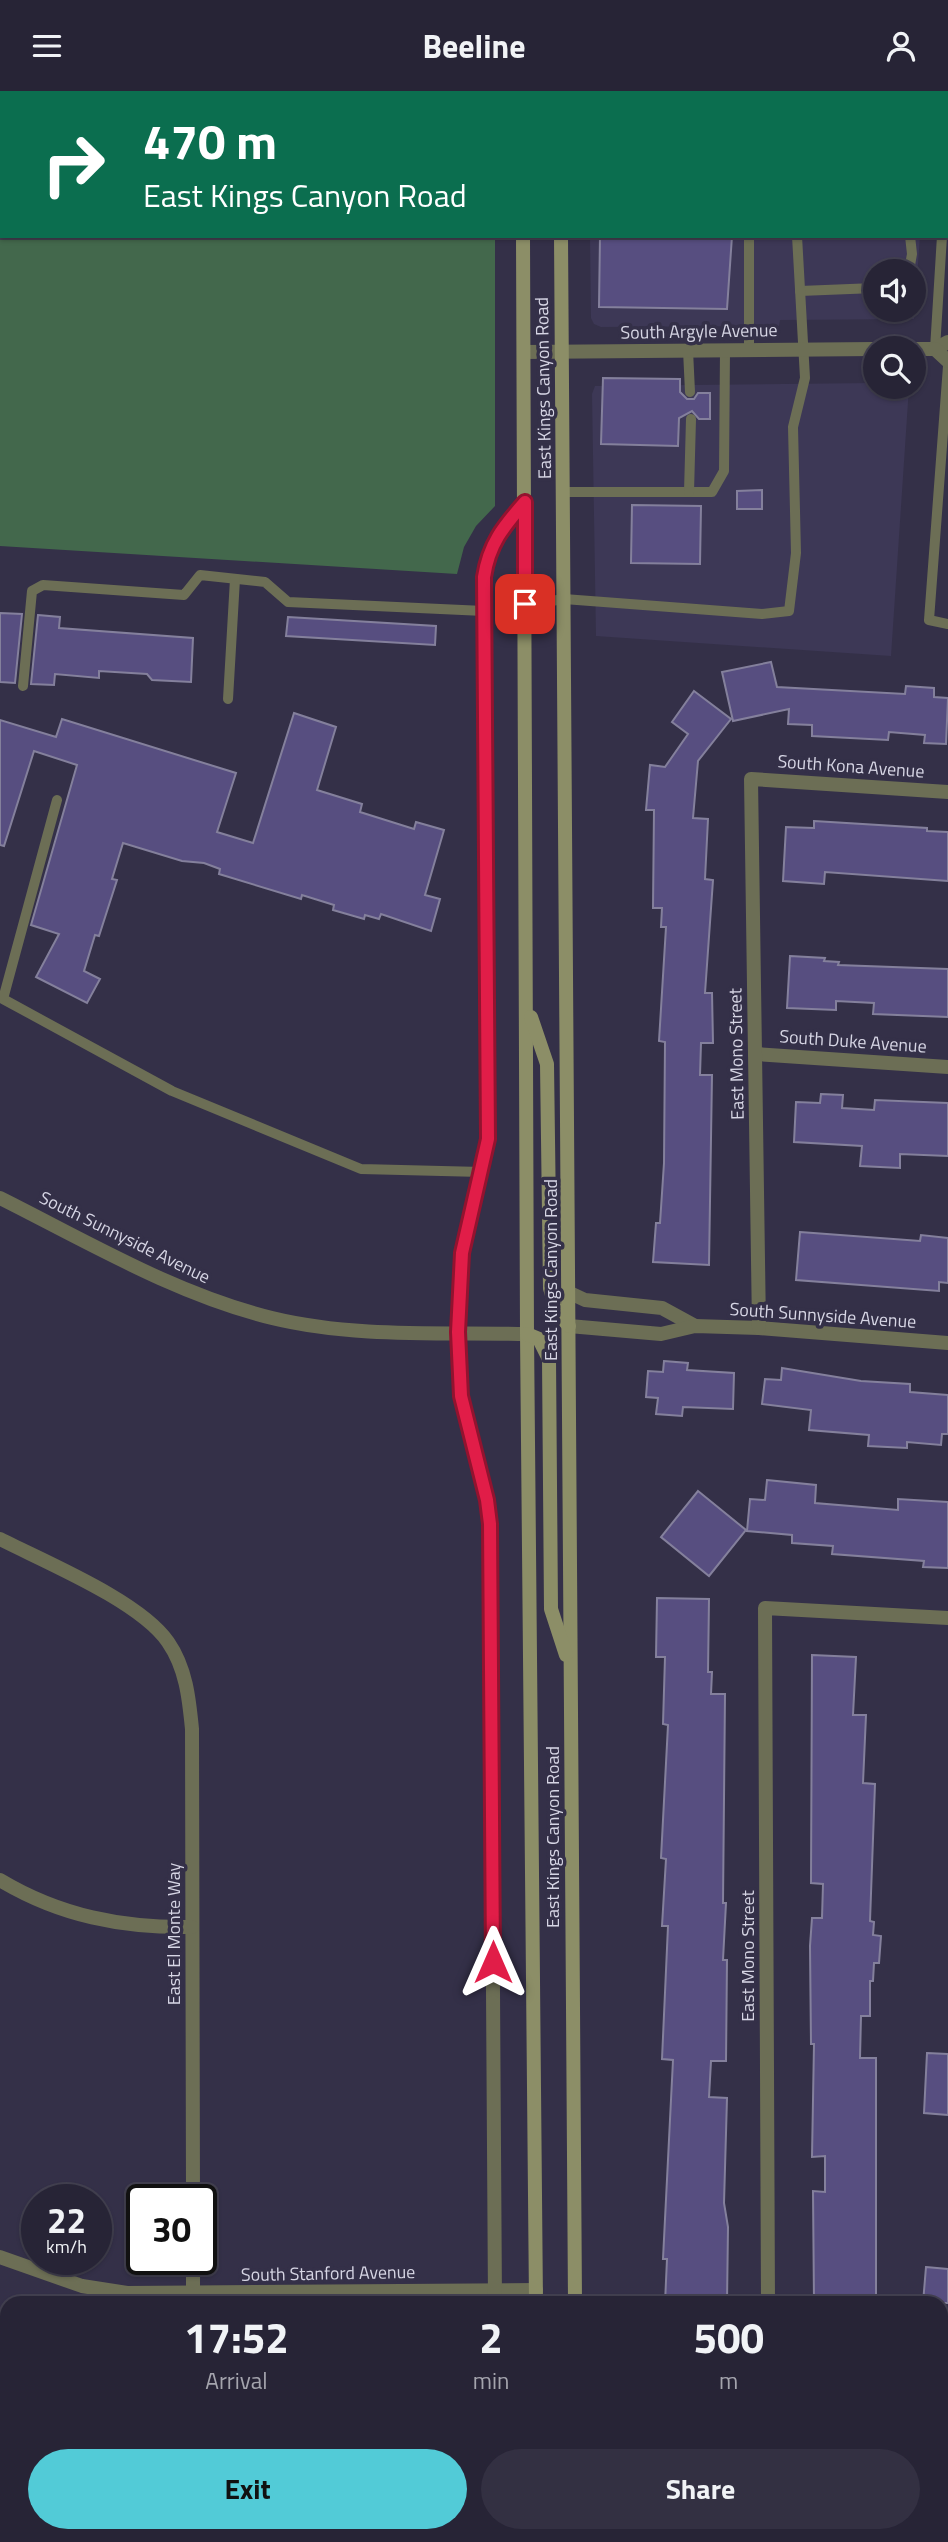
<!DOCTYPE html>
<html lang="en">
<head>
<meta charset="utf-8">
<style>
  :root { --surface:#272436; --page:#333042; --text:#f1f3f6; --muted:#a4a4ad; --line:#434151; --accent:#52cbd7 }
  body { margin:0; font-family:"Titillium Web",sans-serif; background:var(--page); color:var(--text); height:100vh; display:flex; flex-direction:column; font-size:26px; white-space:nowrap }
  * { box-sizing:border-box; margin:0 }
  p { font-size:23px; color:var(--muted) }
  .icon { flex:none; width:38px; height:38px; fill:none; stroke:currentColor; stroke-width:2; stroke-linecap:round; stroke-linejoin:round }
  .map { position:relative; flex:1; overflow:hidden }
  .sheet { position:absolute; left:0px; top:2205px; width:948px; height:247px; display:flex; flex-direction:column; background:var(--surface); border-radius:21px 21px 0 0; box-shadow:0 2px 5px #0004,0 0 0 2px var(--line) }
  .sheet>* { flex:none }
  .guide { position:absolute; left:0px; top:0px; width:948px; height:147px; box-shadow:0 2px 5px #0004,0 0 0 2px var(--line); background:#0b6e4f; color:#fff; overflow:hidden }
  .tools { position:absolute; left:863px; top:168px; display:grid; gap:14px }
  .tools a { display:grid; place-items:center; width:63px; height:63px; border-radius:50%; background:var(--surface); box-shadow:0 2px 5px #0004,0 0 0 2px var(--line); font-size:35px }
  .speed { position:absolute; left:21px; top:2093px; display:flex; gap:14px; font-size:35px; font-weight:700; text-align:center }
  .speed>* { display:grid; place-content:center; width:91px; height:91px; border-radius:50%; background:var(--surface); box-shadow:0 2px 5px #0004,0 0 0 2px var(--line); line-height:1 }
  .speed small { font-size:18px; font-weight:400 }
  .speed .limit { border:4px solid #111; border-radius:10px; background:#fff; color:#111 }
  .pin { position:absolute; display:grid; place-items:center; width:60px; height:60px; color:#fff; margin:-30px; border-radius:14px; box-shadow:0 4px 10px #0006 }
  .me { position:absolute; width:77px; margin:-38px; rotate:0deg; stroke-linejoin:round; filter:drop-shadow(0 0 5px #0008) }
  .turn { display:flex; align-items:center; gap:24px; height:147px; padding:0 28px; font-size:32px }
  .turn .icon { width:91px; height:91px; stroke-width:2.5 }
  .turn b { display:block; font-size:49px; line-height:60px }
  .eta { display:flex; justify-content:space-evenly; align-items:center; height:119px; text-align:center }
  .eta b { font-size:42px; font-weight:700; line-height:49px }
  .action { display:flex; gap:14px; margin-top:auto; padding:14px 28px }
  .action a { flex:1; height:80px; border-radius:42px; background:var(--accent); color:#111; font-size:28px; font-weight:700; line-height:80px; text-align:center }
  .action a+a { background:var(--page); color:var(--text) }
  header { display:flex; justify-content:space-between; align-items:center; height:91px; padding:0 28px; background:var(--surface); font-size:32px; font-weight:700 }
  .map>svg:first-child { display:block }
  .built { fill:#3d3856; fill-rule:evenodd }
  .green { fill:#43684c }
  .building { fill:#574e80; stroke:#84809c; stroke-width:2 }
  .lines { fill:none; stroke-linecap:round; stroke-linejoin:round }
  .service { stroke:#6c6e55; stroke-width:10 }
  .minor { stroke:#6c6e55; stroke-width:14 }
  .secondary { stroke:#8c8e67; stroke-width:14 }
  .route-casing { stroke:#92132f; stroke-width:18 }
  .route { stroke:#e11d48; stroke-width:12 }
  .labels { text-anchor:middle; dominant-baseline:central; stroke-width:7; stroke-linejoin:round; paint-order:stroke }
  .street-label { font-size:18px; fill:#d6d5e4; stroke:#343048 }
</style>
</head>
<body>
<header><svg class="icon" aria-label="menu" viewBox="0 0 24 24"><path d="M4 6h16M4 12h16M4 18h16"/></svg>Beeline<svg class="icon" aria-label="person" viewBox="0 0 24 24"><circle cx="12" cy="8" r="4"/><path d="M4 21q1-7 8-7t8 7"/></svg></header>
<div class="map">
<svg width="948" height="2451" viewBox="0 0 948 2451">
  <rect width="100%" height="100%" fill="#343048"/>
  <g class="built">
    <rect x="152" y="0" width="343" height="2"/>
    <polygon points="588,0 948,0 948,34 947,2"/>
    <path d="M590,145h330l-6,83 -134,1 -1,6 -178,1 -7,-3 -3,-6zM875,180h39v39h-39z"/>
    <polygon points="875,292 875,296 909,296 891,565 596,545 592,303 595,295"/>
  </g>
  <polygon class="green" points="0,0 152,0 2,2 2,145 495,145 495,415 476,435 464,456 457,483 0,455"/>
  <g class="building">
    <polygon points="600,145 732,145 727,218 599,216"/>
    <polygon points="603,287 680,288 680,301 687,308 694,308 698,302 710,302 710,328 699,328 692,320 679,327 678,355 601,353"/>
    <polygon points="762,399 762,418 737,418 737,400"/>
    <polygon points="632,414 701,415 700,473 631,472"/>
    <polygon points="0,522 22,523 15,592 0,591"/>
    <polygon points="38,524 60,526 59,537 193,547 191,591 152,589 147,583 99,580 99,587 55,583 54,594 31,593"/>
    <polygon points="288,526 436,535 435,554 286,545"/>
    <polygon points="771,571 777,596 905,603 906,595 934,597 934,606 948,607 946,653 924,652 925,644 889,641 888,649 812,645 812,634 788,633 789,618 733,630 722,581"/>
    <polygon points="694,600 731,628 698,670 693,727 708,728 705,788 713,789 705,902 712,902 713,952 701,952 700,984 712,984 709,1174 653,1171 656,1132 660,1132 664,1072 665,951 659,950 666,836 661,836 662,817 653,817 654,719 646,719 650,674 665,676 688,643 672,631"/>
    <polygon points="294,622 336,636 317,699 362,713 360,721 414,738 416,731 444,739 425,804 440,808 431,840 381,823 379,828 365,824 364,828 333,819 334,814 302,804 301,808 219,783 220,778 204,772 182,770 123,752 112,788 117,789 99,845 95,844 84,880 100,888 87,912 36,886 59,843 31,834 77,674 34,660 4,755 0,754 0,629 56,646 62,628 236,682 217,741 253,752"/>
    <polygon points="814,730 927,737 927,740 948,741 948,790 825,781 824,793 783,790 786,736 814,737"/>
    <polygon points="790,865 825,867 824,870 839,871 838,874 948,878 948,926 873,923 874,912 836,910 836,919 787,917"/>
    <polygon points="821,1003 843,1004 842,1017 874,1019 875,1009 948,1012 948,1065 900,1063 900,1077 860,1075 862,1055 794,1051 796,1011 820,1012"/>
    <polygon points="800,1141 920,1150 921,1144 948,1147 948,1192 939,1191 939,1200 796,1189"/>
    <polygon points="664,1270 688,1272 687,1279 734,1282 733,1318 683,1316 682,1325 656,1323 658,1307 646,1306 648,1280 663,1281"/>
    <polygon points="782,1277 861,1290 910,1293 910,1301 948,1304 948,1343 942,1343 941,1354 907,1351 907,1357 868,1355 869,1344 809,1339 811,1319 762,1313 765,1288 781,1289"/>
    <polygon points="767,1389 816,1394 815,1412 898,1419 898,1408 948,1411 948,1477 923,1476 924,1470 832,1463 833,1455 792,1452 792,1444 747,1440 750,1408 765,1409"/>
    <polygon points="698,1400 746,1439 709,1485 661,1446"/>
    <polygon points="657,1507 709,1508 708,1581 712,1581 711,1603 725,1603 723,1812 726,1812 723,1869 727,1869 726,1970 711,1970 709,2006 727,2007 724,2112 728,2136 727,2212 665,2212 667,2168 663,2168 673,1969 662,1968 668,1835 662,1835 666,1768 661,1767 668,1634 663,1633 665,1566 656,1566"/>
    <polygon points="812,1564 856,1566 853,1624 866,1624 863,1692 875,1693 870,1830 874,1831 873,1844 881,1845 879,1872 874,1872 873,1890 870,1890 870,1925 861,1925 860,1967 876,1967 876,2212 814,2212 813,2100 825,2101 825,2065 812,2066 814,1953 811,1953 810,1855 812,1827 822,1827 823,1793 811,1792"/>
    <polygon points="927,1962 948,1963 948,2024 924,2022"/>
    <polygon points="926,2176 948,2178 948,2212 923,2212"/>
  </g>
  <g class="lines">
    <g class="service">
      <polyline points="873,0 898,2"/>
      <polyline points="947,2 948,2"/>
      <polyline points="947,68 948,47"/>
      <polyline points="909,180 912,163 910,145"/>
      <polyline points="800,200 875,197"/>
      <polyline points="749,258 749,145"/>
      <polyline points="935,258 942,145"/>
      <polyline points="688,259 690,301"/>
      <polyline points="948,275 929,529 948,533"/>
      <polyline points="563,401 712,401 724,380 725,259"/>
      <polyline points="689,401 691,328"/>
      <polyline points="525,514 564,508 762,523 789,520 796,462 793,336 805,287 797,145"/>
      <polyline points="23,595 32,500 43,494 184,504 200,484 265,491 288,511 484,520"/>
      <polyline points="228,608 235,488"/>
      <polyline points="57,709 3,908 172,1000 361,1078 482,1081"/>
    </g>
    <g class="minor">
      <polyline points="914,258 935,258 948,251"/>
      <polyline points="935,258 948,270"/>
      <polyline points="524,261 875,258"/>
      <polyline points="755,963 948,976"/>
      <path d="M0,1107c88,44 175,96 272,120 82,20 171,14 255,16"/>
      <polyline points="570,1202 585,1209 662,1217 695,1235"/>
      <polyline points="569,1235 661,1243 695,1235 759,1237 948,1252"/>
      <polyline points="759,1237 751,688 948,701"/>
      <path d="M0,1448c45,23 140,62 168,103 18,26 21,56 24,87l1,471"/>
      <path d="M0,1789c60,36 122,48 192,47"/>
      <polyline points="0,2166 82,2195 127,2202 536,2199"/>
      <polyline points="193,2168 193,2212"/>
      <path d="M495,2212l-5,-779 -3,-24 -26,-104 -3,-64 4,-79 26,-114 -4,-562c5,-35 18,-48 41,-75"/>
      <polyline points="768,2212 765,1517 948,1527"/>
      <polyline points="942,2283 948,2284"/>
      <polyline points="195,2445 195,2451"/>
      <polyline points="496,2445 496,2451"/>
    </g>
    <g class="secondary">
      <polyline points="560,0 560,2"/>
      <polyline points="522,2 522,0"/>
      <polyline points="523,145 527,1243 536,2212"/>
      <polyline points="561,145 575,2212"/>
      <polyline points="531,926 547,973 550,1197 557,1222 569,1235"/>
      <polyline points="527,1243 539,1248 549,1268 551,1518 566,1564"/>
      <polyline points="547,2445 549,2451"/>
      <polyline points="578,2445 578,2451"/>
    </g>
  </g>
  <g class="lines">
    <defs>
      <path id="route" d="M493,1871l-3,-438 -3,-24 -26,-104 -3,-64 4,-79 26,-114 -4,-562c5,-33 19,-50 41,-75v102"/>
    </defs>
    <use href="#route" class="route-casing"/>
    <use href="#route" class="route"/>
  </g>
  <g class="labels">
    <g class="street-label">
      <text transform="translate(699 240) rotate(-1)">South Argyle Avenue</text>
      <text transform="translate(543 297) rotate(-91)">East Kings Canyon Road</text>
      <text transform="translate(851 675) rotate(4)">South Kona Avenue</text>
      <text transform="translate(853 950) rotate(4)">South Duke Avenue</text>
      <text transform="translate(736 963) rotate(-91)">East Mono Street</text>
      <text transform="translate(125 1146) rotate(26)">South Sunnyside Avenue</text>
      <text transform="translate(550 1179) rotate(-90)">East Kings Canyon Road</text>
      <text transform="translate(823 1224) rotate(4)">South Sunnyside Avenue</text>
      <text transform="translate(552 1746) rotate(-90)">East Kings Canyon Road</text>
      <text transform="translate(173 1843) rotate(-90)">East El Monte Way</text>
      <text transform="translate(747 1865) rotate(-90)">East Mono Street</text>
      <text transform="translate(328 2182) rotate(-1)">South Stanford Avenue</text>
    </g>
  </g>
</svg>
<div class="tools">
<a><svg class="icon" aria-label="sound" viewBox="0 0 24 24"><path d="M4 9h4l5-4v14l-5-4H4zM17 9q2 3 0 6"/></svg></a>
<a><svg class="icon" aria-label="search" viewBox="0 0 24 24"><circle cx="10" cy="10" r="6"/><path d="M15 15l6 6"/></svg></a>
</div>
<div class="speed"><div>22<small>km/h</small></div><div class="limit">30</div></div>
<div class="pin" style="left:525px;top:513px;background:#d93025"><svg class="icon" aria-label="arrive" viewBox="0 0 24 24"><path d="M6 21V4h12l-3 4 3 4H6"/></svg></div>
<svg class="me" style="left:493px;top:1871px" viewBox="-20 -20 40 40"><path d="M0-17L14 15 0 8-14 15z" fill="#e11d48" stroke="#fff" stroke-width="4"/></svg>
<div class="guide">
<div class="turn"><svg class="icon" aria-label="right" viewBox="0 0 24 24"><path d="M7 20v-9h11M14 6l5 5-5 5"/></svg><div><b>470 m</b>East Kings Canyon Road</div></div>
</div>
<section class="sheet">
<div class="eta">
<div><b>17:52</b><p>Arrival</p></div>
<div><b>2</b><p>min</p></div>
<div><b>500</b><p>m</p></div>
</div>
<div class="action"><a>Exit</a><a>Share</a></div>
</section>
</div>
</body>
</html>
